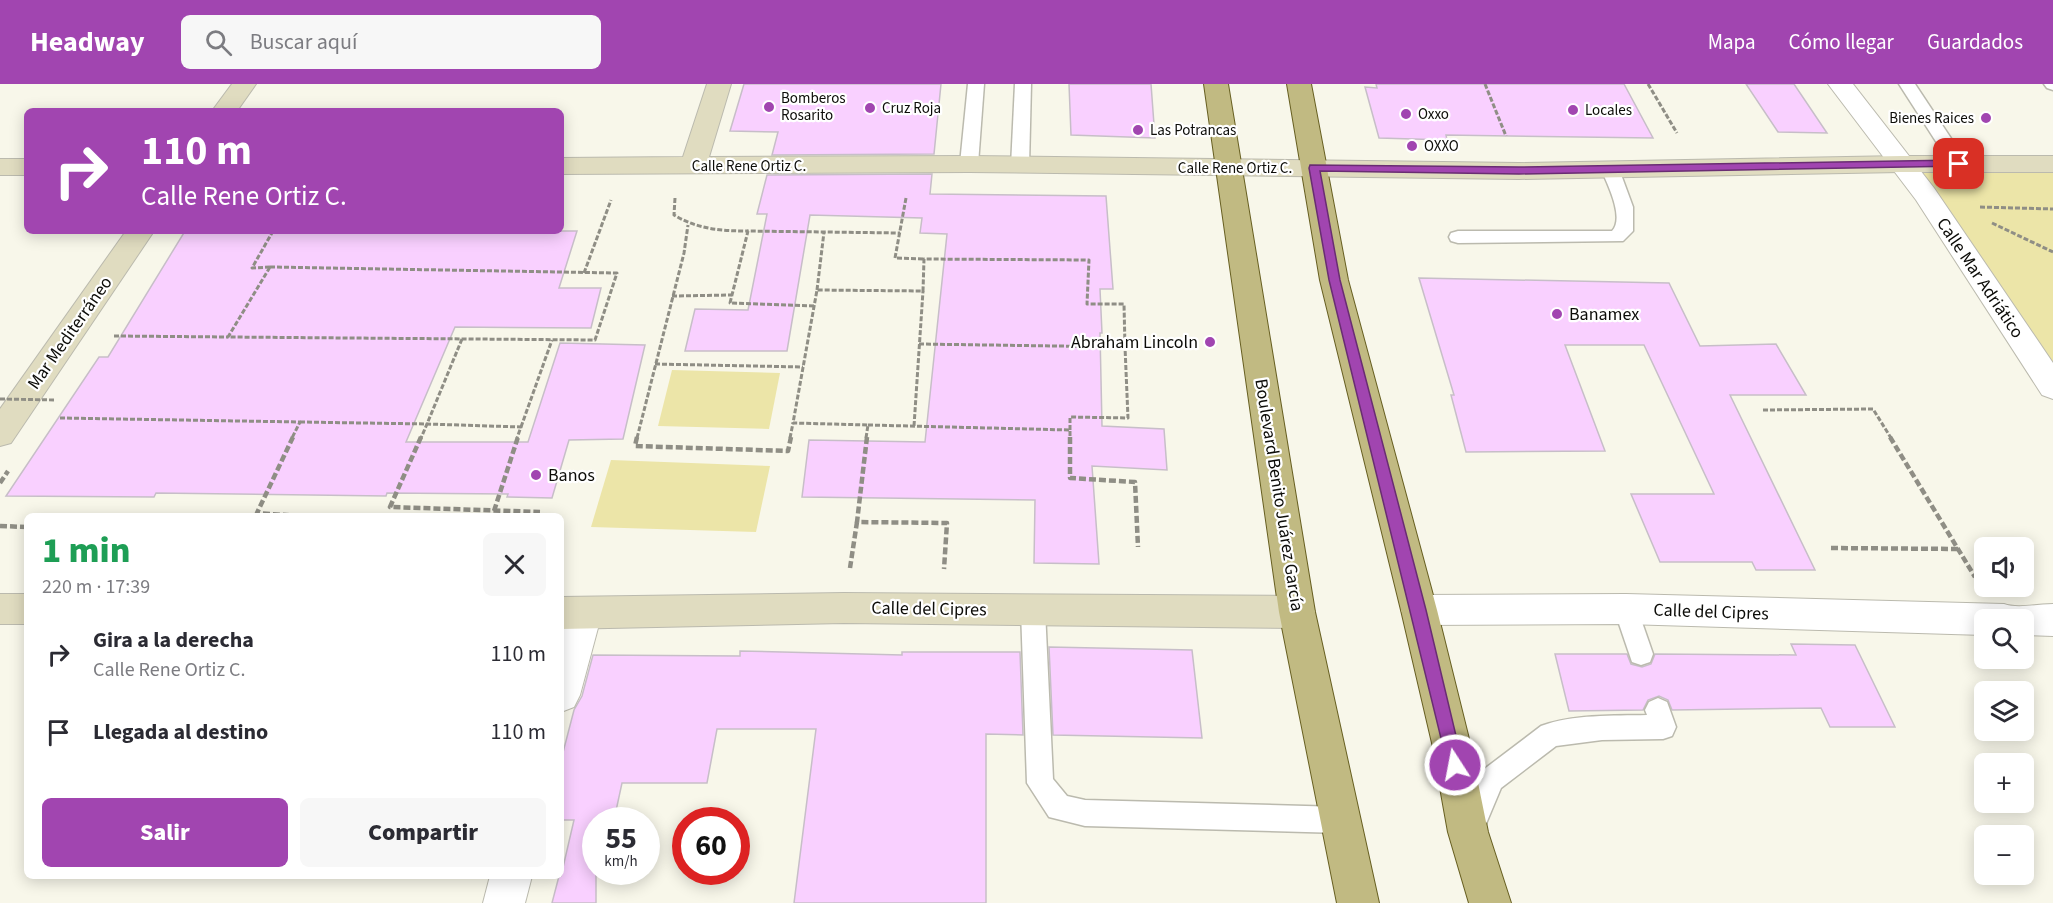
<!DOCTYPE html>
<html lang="es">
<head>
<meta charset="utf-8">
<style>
  :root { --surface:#fff; --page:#f7f7f7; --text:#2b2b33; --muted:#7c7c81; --accent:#a145b0 }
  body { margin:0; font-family:"Source Sans 3",sans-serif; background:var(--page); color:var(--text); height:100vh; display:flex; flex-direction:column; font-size:22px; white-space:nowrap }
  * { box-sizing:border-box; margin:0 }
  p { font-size:20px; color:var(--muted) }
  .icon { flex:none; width:33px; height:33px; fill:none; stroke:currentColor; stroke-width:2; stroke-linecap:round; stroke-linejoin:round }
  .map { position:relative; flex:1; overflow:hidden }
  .panel { position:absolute; left:24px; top:429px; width:540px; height:366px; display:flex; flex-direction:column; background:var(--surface); border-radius:9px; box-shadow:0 3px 15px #0003 }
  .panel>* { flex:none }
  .banner { position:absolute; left:24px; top:24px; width:540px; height:126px; border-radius:9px; box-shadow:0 3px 15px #0003; background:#a145b0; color:#fff; overflow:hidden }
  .tools { position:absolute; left:1974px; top:453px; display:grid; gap:12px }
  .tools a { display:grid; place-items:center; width:60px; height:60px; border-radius:9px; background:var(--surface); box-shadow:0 3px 15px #0003; font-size:30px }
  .speed { position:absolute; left:582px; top:723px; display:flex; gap:12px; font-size:30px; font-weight:700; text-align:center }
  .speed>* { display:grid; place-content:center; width:78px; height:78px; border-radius:50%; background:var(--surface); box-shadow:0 3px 15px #0003; line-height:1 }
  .speed small { font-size:15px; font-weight:400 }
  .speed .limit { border:9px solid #d22; background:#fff; color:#111 }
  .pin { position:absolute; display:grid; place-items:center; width:51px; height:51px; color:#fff; margin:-26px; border-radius:12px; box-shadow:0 3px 9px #0006 }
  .me { position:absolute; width:66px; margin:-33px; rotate:349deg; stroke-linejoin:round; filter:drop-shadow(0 0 4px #0008) }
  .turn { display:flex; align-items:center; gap:21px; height:126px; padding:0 18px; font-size:27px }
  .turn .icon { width:78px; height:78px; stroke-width:2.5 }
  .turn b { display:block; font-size:42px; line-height:51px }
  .round { display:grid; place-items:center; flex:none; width:63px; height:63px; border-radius:9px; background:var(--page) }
  .headline { display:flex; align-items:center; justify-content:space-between; height:102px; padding:0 18px }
  h1 { font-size:36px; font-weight:800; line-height:45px; color:#1e9e55 }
  .cta { display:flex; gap:12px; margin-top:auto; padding:12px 18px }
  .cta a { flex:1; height:69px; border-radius:9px; background:var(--accent); color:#fff; font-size:24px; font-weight:800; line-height:69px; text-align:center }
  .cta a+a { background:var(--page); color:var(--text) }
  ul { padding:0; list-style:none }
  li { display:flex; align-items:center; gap:18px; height:78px; padding:0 18px }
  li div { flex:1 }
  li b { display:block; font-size:22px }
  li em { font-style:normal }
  header { display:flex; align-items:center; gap:36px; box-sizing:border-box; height:84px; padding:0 30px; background:var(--accent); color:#fff }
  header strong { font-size:28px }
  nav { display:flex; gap:33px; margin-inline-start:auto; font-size:21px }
  .search { width:420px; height:54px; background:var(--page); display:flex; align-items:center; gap:15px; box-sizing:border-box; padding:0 21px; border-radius:9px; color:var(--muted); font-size:22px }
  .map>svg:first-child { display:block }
  .green { fill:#ece5a8 }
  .building { fill:#f9d0ff; stroke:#c7bec8; stroke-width:1.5 }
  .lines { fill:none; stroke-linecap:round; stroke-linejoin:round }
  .lane-casing { stroke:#bbbaae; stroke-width:3 }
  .street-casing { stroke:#bbbaae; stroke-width:2 }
  .secondary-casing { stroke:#bbbaae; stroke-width:2 }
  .primary-casing { stroke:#675f21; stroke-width:2 }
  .path-far1 { stroke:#8f8e85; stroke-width:3; stroke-dasharray:5 2; stroke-linecap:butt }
  .path { stroke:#8f8e85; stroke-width:4.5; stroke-dasharray:7 3; stroke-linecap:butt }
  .lane { fill:#fff; fill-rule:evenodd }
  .street { fill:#fff; fill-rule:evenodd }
  .secondary { fill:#e0dcc0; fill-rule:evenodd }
  .primary { fill:#c1ba82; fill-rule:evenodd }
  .path-bridge { stroke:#8f8e85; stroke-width:3; stroke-dasharray:5 2; stroke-linecap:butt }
  .route { fill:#a145b0; stroke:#692d72; stroke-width:1.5 }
  .poi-dot { fill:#a145b0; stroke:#fff; stroke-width:2 }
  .labels { text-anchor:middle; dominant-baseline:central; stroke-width:4.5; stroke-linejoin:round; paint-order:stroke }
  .far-poi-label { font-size:15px; fill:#0c0c08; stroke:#fff; text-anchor:start }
  .far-street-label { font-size:15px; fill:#0c0c08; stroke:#fff }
  .street-label { font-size:18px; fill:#0c0c08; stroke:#fff }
  .poi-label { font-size:18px; fill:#0c0c08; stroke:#fff; text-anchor:start }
</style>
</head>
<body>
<header>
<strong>Headway</strong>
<div class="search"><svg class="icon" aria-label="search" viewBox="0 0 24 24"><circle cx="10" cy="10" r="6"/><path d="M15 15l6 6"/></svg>Buscar aquí</div>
<nav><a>Mapa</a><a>Cómo llegar</a><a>Guardados</a></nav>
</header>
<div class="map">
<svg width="2053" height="819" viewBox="0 0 2053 819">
  <rect width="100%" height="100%" fill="#f8f7ea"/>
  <g class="green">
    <polygon points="1901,80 2053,80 2053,303"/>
    <polygon points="672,286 780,289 769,345 658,342"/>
    <polygon points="611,376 770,382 756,448 591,443"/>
  </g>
  <g class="building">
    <polygon points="744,0 941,0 934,70 772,71 778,48 730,47"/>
    <polygon points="1069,0 1151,0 1155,54 1071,51"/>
    <polygon points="1376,0 1624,0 1653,54 1446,51 1447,56 1379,54 1365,3 1377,4"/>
    <polygon points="1746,0 1794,0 1827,49 1778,48"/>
    <polygon points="932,90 930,110 1106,112 1113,205 1100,205 1102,249 1100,249 1102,342 1164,345 1167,386 1092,382 1099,480 1034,479 1035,416 802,413 809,356 925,358 947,150 920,149 922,134 810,131 787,267 685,267 695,225 748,226 767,130 757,130 767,91"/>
    <polygon points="185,147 577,147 559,204 601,204 591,244 455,243 406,358 528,358 560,259 645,261 623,355 569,356 552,414 507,413 508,410 387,409 386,412 156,409 154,413 6,412 99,273 108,273"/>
    <polygon points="1419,194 1669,199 1700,262 1776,260 1806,311 1730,311 1815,486 1756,486 1752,478 1660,478 1631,410 1714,410 1644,261 1565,261 1605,367 1466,368 1451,311 1454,311"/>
    <polygon points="1791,560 1855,561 1895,643 1830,643 1821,624 1672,626 1668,616 1659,612 1648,616 1643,626 1569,627 1555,570 1627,570 1631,580 1642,583 1651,580 1655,570 1796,571"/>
    <polygon points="1049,563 1192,566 1202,654 1053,651"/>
    <polygon points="740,567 902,571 902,568 1020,568 1023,651 986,650 986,819 794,819 816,645 717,645 707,699 622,699 614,736 596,736 596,819 552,819 559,792 561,792 574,736 561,736 561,676 574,626 582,612 593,571 740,572"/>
  </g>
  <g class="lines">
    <defs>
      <g id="lane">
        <polygon points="968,0 984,0 978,80 975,84 963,84 960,80"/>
        <polygon points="1015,0 1031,0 1029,82 1026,86 1014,86 1011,82"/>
        <polygon points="1899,0 1915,0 1968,80 1965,84 1953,84"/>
        <polygon points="2044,0 2053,0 2053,6 2047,4"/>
        <path d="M1610,79l6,2 3,4 14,38v24l-10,10 -165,2 -7,-2 -2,-4 2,-4 7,-2h154c13,-13 -5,-48 -11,-62l3,-4z"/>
        <polygon points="1626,514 1635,518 1653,570 1650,578 1641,581 1632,578 1614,525 1617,518"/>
        <polygon points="1033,515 1042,519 1045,526 1053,695 1067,712 1085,716 1341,723 1351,727 1355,736 1351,745 1341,749 1085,742 1049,733 1027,699 1021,526 1024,519"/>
        <path d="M1658,614l9,4 9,25 -4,9 -9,3 -61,1 -46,6 -55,42 -21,50 -10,4 -10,-4 -4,-10 27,-58 58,-44c32,-12 72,-10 106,-11l-2,-5 4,-8z"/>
      </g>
      <g id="street">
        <polygon points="1828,0 1853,0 1934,104 2053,279 2053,315 2042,311 1916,116"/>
        <path d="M1626,510l378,10c13,5 34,0 49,0v32l-29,-1v-15h-40v15l-358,-11 -207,1 -13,-4 -5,-11 5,-11 13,-4z"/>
        <polygon points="584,513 597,518 602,529 580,611 574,623 561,628 561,547 571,518"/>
        <polygon points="490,792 532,792 525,819 483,819"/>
      </g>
      <g id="secondary">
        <polygon points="232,0 256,0 237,27 212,27"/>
        <polygon points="707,0 731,0 709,73 969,72 1519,79 1901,72 2053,72 2053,88 1901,88 1519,95 969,88 561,90 561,74 683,73"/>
        <rect x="0" y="75" width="27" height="16"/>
        <polygon points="126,147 154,147 11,359 0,362 0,325"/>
        <polygon points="844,509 1297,512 1310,517 1315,528 1310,539 1297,544 844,539 561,545 561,513"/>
        <rect x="0" y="510" width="27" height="30"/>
      </g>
      <g id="primary">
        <polygon points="1204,0 1228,0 1315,528 1379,819 1337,819 1279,528"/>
        <polygon points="1287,0 1311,0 1348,196 1437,526 1470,659 1488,748 1511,819 1469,819 1448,748 1432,659 1401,526 1320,196"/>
      </g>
    </defs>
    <use href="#lane" class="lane-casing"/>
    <use href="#street" class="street-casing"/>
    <use href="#secondary" class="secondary-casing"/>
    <use href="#primary" class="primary-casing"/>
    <g class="path-far1">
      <polyline points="1485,0 1506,52"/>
      <polyline points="1648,0 1677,49"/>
      <path d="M675,114l-1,17c23,14 47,16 74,16"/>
      <polyline points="906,114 895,174 924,175"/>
      <polyline points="1980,123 2053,125"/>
      <polyline points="1992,139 2053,168"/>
      <polyline points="270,183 252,184 273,147"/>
      <polygon points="270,183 617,189 595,256 228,253"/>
      <polyline points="584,189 611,116"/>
      <polyline points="817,206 824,148"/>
      <polyline points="672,212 732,211"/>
      <polyline points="814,222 730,219 748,147 900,149"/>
      <polyline points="114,252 228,253"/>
      <polyline points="462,255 427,340 521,343 517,354"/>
      <polyline points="919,260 1125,263 1128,334 1070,333 1070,346"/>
      <polyline points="655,280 803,283"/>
      <polyline points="1763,326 1873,325 1891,354"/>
      <polyline points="60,334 300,338 292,354"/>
      <polyline points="300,338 427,340 421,354"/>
      <polyline points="868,341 1070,346 1070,354"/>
      <polyline points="914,342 923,207"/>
      <polyline points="521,343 552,256"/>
      <polyline points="637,354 684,169 688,141"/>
      <polyline points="790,354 793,339"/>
      <polyline points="866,354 868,341 793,339 817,206 923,207 924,175 1089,176 1087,220 1124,220 1125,263"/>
    </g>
    <g class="path">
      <polyline points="293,353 257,429 299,432"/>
      <polyline points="421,353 390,423 540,428"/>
      <polyline points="637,353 635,362 788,367 791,353"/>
      <polyline points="867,353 857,438 947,439 944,485"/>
      <polyline points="1070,353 1070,394 1135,398 1138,463"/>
      <polyline points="1890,353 1975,493"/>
      <polyline points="0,399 8,387"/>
      <polyline points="494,427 518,353"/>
      <polyline points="0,442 27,443"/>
      <polyline points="1831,464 1958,465"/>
      <polyline points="850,484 857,438"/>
    </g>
    <use href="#lane" class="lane"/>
    <use href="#street" class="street"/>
    <use href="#secondary" class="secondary"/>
    <use href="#primary" class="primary"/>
    <polyline class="path-bridge" points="0,315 56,316"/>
  </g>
  <polygon class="route" points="1959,76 1965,80 1963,82 1519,90 1320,87 1340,196 1426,526 1463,681 1461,687 1455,689 1449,687 1329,196 1309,84 1310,81 1519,83"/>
  <g class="poi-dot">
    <circle cx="769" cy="23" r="6"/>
    <circle cx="870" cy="24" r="6"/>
    <circle cx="1573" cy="26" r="6"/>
    <circle cx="1406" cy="30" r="6"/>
    <circle cx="1986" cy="34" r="6"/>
    <circle cx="1138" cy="46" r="6"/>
    <circle cx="1412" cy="62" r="6"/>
    <circle cx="1557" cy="230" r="6"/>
    <circle cx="1210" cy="258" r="6"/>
    <circle cx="536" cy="391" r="6"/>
  </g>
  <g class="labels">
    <g class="far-poi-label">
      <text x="781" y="14">Bomberos<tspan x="781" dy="17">Rosarito</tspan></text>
      <text x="882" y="24">Cruz Roja</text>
      <text x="1585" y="26">Locales</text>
      <text x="1418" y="30">Oxxo</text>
      <text x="1974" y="34" text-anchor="end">Bienes Raices</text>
      <text x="1150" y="46">Las Potrancas</text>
      <text x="1424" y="62">OXXO</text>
    </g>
    <g class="far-street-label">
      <text x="749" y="82">Calle Rene Ortiz C.</text>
      <text x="1235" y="84">Calle Rene Ortiz C.</text>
    </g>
    <g class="street-label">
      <text transform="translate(1980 194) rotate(56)">Calle Mar Adriático</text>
      <text transform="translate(70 249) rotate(-55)">Mar Mediterráneo</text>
      <text transform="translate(1279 411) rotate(81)">Boulevard Benito Juárez García</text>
      <text transform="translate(929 525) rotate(1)">Calle del Cipres</text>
      <text transform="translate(1711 528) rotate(2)">Calle del Cipres</text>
    </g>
    <g class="poi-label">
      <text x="1569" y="230">Banamex</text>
      <text x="1198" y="258" text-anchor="end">Abraham Lincoln</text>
      <text x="548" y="391">Banos</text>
    </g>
  </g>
</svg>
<div class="tools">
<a><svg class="icon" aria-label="sound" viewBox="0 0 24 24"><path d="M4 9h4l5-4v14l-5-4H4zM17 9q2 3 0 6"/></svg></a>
<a><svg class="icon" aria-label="search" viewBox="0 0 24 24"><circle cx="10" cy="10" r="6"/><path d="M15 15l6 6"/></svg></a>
<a><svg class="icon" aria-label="layers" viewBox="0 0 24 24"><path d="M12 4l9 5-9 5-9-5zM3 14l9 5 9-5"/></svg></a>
<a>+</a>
<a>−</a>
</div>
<div class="speed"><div>55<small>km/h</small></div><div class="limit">60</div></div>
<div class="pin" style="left:1959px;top:80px;background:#d93025"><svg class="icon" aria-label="arrive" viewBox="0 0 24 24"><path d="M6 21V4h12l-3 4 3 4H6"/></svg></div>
<svg class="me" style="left:1455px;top:681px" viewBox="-20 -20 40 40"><circle r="17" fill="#a145b0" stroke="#fff" stroke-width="3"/><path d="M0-11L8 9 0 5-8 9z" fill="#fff"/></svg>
<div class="banner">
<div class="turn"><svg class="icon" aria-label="right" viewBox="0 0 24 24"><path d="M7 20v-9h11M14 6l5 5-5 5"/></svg><div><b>110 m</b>Calle Rene Ortiz C.</div></div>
</div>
<section class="panel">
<div class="headline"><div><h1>1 min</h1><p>220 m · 17:39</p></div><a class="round"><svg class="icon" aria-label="close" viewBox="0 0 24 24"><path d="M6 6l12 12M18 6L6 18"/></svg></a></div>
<ul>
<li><svg class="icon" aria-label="right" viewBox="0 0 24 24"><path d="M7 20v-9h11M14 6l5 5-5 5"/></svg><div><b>Gira a la derecha</b><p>Calle Rene Ortiz C.</p></div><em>110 m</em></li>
<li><svg class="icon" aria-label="arrive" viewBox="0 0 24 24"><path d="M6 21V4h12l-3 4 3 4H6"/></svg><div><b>Llegada al destino</b></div><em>110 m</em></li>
</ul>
<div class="cta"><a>Salir</a><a>Compartir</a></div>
</section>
</div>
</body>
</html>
